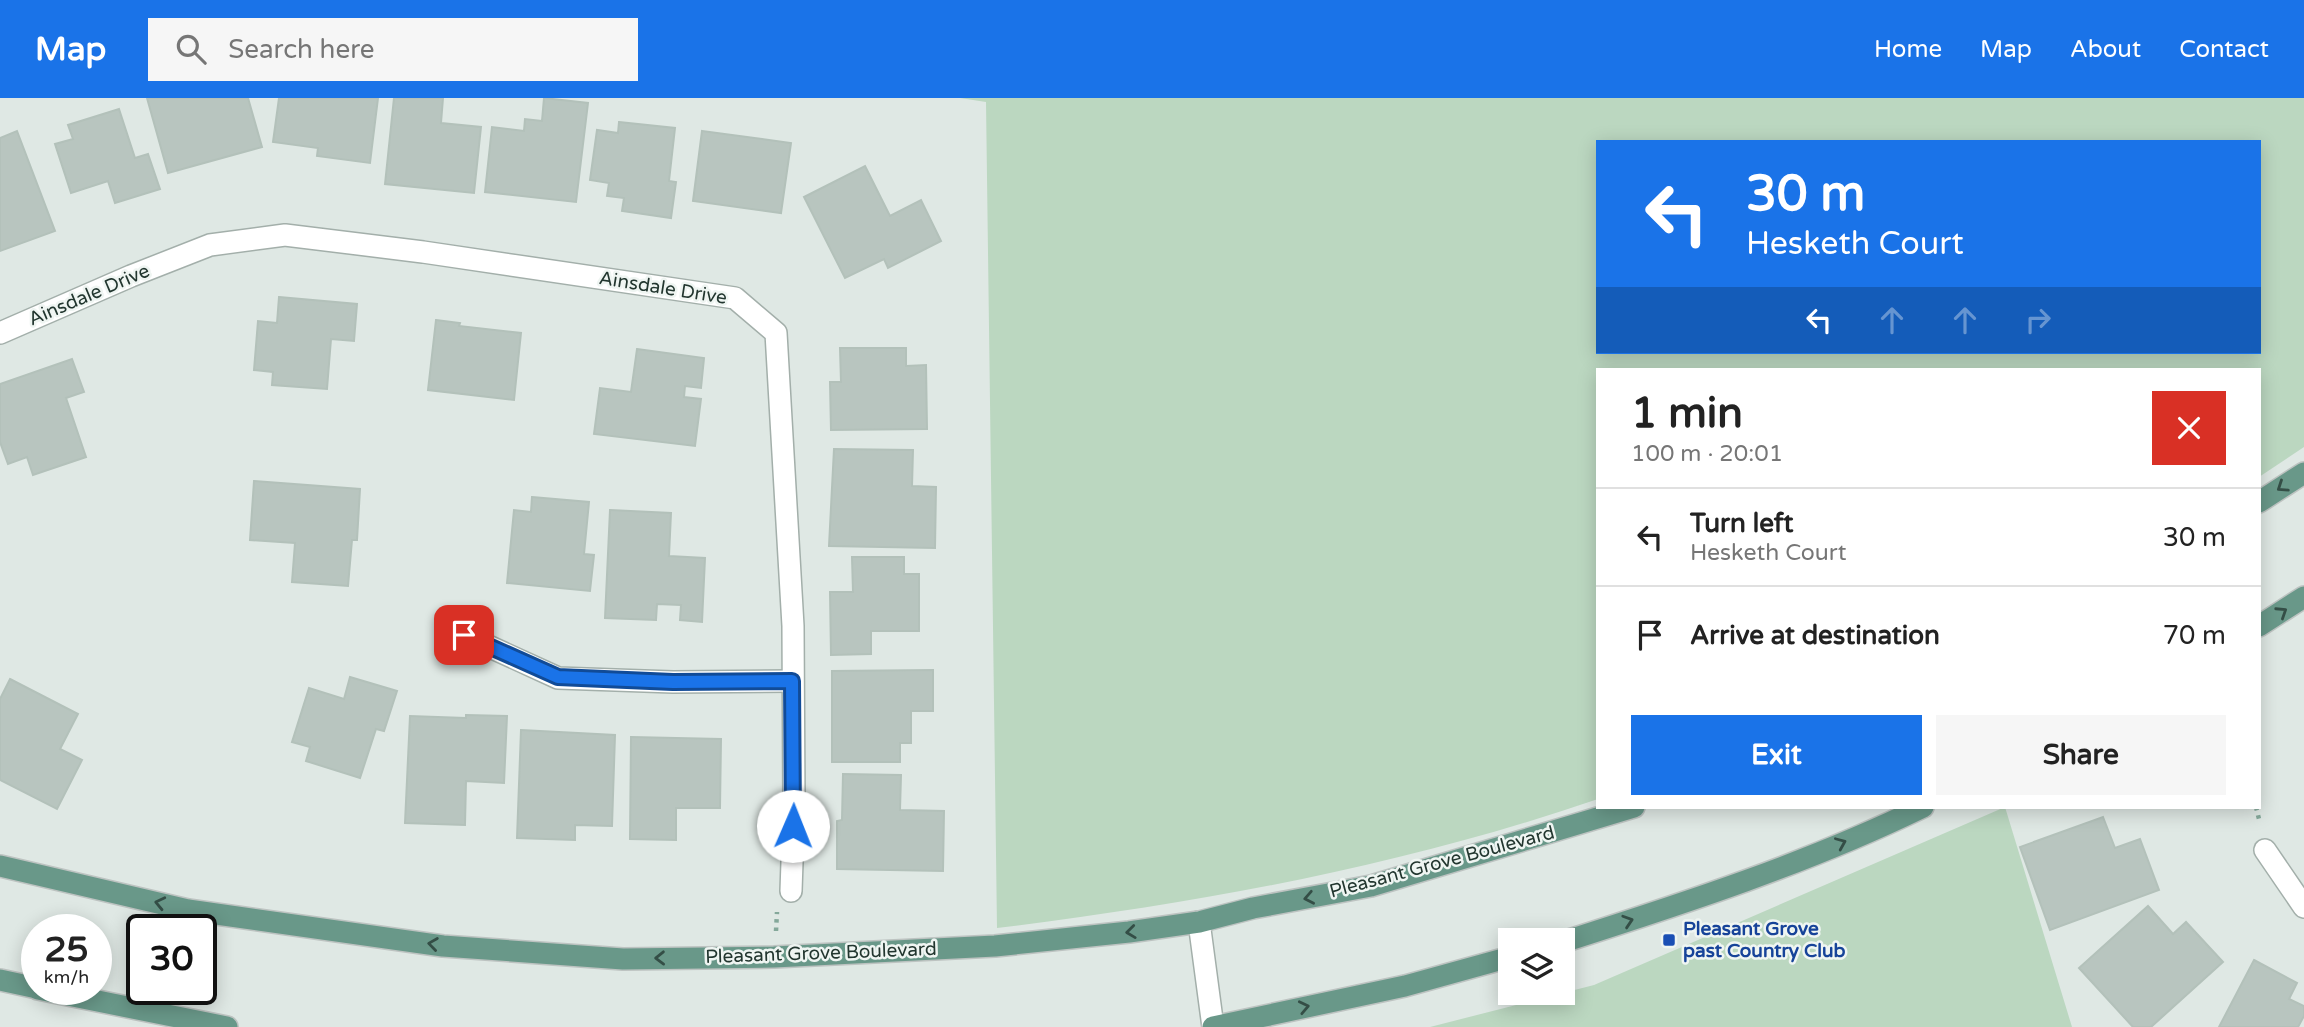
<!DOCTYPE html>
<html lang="en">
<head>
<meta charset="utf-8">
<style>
  :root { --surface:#fff; --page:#f6f6f6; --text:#222; --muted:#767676; --line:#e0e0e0; --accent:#1a73e8 }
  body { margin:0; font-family:"Varela Round",sans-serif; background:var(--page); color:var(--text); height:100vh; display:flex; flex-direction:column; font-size:26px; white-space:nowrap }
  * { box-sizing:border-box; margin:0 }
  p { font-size:23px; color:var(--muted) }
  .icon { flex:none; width:38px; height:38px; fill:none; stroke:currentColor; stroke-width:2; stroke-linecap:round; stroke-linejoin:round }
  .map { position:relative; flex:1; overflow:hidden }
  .details { position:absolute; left:1596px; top:270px; width:665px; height:441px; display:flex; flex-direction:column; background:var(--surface); border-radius:0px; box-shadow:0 4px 18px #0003 }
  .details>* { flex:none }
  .guide { position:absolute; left:1596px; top:42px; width:665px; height:214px; border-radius:0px; box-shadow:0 4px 18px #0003; background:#1a73e8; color:#fff; overflow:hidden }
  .buttons { position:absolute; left:1498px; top:830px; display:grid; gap:14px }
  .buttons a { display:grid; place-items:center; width:77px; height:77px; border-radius:0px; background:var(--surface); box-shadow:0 4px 18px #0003; font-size:35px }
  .speed { position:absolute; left:21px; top:816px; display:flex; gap:14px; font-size:35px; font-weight:700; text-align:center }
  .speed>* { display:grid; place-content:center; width:91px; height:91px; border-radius:50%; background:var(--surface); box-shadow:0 4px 18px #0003; line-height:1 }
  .speed small { font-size:18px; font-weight:400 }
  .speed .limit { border:4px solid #111; border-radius:10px; background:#fff; color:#111 }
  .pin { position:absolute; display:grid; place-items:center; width:60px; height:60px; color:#fff; margin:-30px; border-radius:14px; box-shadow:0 4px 10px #0006 }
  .me { position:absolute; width:77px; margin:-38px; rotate:1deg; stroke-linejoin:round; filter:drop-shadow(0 0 5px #0008) }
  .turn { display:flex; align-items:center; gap:24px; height:147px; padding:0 35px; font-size:32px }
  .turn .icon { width:91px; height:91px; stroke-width:2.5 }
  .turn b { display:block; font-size:49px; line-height:60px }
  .lanes { display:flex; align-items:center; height:66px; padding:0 35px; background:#0003; justify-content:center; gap:35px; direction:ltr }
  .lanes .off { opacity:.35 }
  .round { display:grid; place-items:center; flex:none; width:74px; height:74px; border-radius:0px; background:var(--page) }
  .summary { display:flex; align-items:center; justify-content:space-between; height:119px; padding:0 35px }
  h1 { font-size:42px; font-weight:700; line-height:52px }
  .primary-button { display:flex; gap:14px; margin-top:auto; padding:14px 35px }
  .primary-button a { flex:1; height:80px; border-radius:0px; background:var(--accent); color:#fff; font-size:28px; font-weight:700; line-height:80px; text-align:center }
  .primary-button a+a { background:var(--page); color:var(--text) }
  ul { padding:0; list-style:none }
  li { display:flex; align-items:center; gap:21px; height:98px; padding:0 35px; border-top:2px solid var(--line) }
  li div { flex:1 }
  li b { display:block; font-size:26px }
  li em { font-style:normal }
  header { display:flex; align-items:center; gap:42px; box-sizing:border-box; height:98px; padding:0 35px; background:var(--accent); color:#fff }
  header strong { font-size:33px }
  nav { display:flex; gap:38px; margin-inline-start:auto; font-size:24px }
  .search { width:490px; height:63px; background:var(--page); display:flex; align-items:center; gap:18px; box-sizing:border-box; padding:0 24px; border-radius:0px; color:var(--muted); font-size:26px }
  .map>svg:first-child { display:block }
  .green { fill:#bbd7c0; fill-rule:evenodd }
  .building { fill:#b8c5bf; stroke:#b3c1ba; stroke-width:2 }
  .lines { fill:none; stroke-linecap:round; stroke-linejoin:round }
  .minor-casing { stroke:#a3afaa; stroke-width:24 }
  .tertiary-casing { stroke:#a3afaa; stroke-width:24 }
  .primary-casing { stroke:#bdc3c1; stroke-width:24 }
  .path { stroke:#84a89a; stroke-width:4.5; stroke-dasharray:3.5 5; stroke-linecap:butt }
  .minor { stroke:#fff; stroke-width:21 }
  .tertiary { stroke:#fff; stroke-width:21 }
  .primary { stroke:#699889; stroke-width:21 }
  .oneway { stroke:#344e46 }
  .route-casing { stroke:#114b97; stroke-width:18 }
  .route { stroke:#1a73e8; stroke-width:12 }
  .transit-dot { fill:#1a4fb4; stroke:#eff5f2; stroke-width:2.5 }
  .labels { text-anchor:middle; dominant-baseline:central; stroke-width:5; stroke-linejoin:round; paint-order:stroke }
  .street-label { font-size:19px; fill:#22362f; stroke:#eff5f2 }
  .transit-label { font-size:19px; font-weight:bold; fill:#164399; stroke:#eff5f2; text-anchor:start }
</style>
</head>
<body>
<header>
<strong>Map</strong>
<div class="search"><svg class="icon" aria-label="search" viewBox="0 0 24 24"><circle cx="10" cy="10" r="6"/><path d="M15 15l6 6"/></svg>Search here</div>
<nav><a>Home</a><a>Map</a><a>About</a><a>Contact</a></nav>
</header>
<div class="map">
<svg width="2304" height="929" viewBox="0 0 2304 929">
  <rect width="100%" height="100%" fill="#dfe8e4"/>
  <g class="green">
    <path d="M960,0h1344v349l-45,30v-108h-661v430c-195,67 -397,104 -601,129l-11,-826zM1598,44h661v210h-661z"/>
    <polygon points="2005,709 2072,929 1430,929 1594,887"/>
  </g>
  <g class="building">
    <polygon points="147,0 248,0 262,49 168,75"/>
    <polygon points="279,0 378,0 370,65 317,58 318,50 273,44"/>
    <polygon points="394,0 443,0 441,25 481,29 474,95 385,86"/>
    <polygon points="544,0 588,5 576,104 485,94 492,29 524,33 525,21 542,23"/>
    <polygon points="119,11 135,60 148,56 160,91 115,105 108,83 71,95 55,46 73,41 68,27"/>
    <polygon points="619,24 675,30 669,83 676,84 671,120 622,113 624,100 607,98 609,85 590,82 597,32 618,35"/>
    <polygon points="17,33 55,133 0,153 0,40"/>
    <polygon points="702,33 791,45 781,115 693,103"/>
    <polygon points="865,68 890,118 921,102 941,143 888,170 884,161 845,180 804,99"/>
    <polygon points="279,199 357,206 354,243 331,241 327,291 272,287 273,274 254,272 258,223 277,225"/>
    <polygon points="436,222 460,225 459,228 521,235 514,302 428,292"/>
    <polygon points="840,250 906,250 906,268 926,267 927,331 831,332 830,284 841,284"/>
    <polygon points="637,251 704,260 701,290 685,288 684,299 701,301 695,348 594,336 600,290 631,294"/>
    <polygon points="72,261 84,294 66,300 86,359 33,377 27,359 8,366 0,344 0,286"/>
    <polygon points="834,351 913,352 912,388 936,389 935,450 829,448"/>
    <polygon points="254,383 360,391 357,442 352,442 348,488 292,484 295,445 250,442"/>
    <polygon points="532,399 589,404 584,456 594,457 590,493 507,485 514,412 531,414"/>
    <polygon points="610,412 671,415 669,458 705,460 702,524 680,522 681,507 657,506 656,522 605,520"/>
    <polygon points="852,459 904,459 904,476 919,476 919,533 871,533 871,556 831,557 830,494 853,494"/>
    <polygon points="933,572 933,613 911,613 911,645 900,645 900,664 832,664 832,573"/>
    <polygon points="350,579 397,593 384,633 376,631 360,680 306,663 310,649 292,644 309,590 344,601"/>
    <polygon points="10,581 78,616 60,651 82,662 57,711 0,682 0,601"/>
    <polygon points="466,617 507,618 504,685 466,683 465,727 405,725 410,618 466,620"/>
    <polygon points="521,632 615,637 612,728 575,727 575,742 517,740"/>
    <polygon points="631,639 721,641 720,710 676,710 676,742 630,741"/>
    <polygon points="843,676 901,677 900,712 944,713 943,773 837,771 837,723 842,722"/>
    <polygon points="2103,719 2115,750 2140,741 2159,792 2050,832 2020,749"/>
    <polygon points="2148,808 2173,836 2186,824 2223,864 2151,929 2133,929 2079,870"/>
    <polygon points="2254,862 2297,885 2289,901 2304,908 2304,918 2298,929 2219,929"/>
  </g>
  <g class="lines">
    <defs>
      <g id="minor">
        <polyline points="0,235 131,178 210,147 285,137 423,154 735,200 776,235 793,528 794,706 791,793"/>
        <polyline points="464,537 558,580 673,584 792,583"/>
        <polyline points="2265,752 2304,809"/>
      </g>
      <polyline id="tertiary" points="1199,824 1213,929"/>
      <g id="primary">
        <polyline points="2259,404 2304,375"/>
        <polyline points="2259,528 2304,499"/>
        <polyline points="0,768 188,812 443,848 623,861 774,859 995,848 1129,834 1199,824 1253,810 1371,788 1634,709"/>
        <path d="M1563,844c122,-39 245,-79 360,-135"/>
        <polyline points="0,882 37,890"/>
        <polyline points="38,891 227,929"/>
        <polyline points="1213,929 1405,888 1510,859"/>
      </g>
    </defs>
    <use href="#minor" class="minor-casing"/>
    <use href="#tertiary" class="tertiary-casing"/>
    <use href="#primary" class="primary-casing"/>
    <g class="path">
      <polyline points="2256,709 2260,725"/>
      <polyline points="776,833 777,814"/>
    </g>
    <use href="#minor" class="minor"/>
    <use href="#tertiary" class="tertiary"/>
    <use href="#primary" class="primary"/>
  </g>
  <defs><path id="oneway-chevron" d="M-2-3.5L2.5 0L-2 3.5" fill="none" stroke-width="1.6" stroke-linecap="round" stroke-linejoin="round" transform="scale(1.75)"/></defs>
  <g class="oneway">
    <use href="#oneway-chevron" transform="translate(2282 389) rotate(146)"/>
    <use href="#oneway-chevron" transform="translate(2282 514) rotate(-33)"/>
    <use href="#oneway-chevron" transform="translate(1841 745) rotate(-23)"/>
    <use href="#oneway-chevron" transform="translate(1309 800) rotate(169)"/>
    <use href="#oneway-chevron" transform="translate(160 805) rotate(-167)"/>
    <use href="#oneway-chevron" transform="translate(1628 823) rotate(-18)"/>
    <use href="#oneway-chevron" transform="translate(1131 834) rotate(173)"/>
    <use href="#oneway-chevron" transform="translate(433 846) rotate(-172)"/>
    <use href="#oneway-chevron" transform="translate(660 860) rotate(179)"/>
    <use href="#oneway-chevron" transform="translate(1304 909) rotate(-12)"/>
  </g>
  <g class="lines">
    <defs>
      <polyline id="route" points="464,537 558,579 673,584 792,583 793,728"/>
    </defs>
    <use href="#route" class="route-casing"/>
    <use href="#route" class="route"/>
  </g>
  <rect class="transit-dot" x="1662" y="835" width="14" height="14" rx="3.5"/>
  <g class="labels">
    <g class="street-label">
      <text transform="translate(663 190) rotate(9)">Ainsdale Drive</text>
      <text transform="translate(89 197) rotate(-23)">Ainsdale Drive</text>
      <text transform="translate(1442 764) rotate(-15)">Pleasant Grove Boulevard</text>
      <text transform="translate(821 855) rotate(-2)">Pleasant Grove Boulevard</text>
    </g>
    <g class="transit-label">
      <text x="1683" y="831">Pleasant Grove<tspan x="1683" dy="22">past Country Club</tspan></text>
    </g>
  </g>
</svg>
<div class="buttons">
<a><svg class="icon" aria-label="layers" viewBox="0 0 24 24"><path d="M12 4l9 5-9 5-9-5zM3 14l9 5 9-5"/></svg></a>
</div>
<div class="speed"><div>25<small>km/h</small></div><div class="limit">30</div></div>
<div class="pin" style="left:464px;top:537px;background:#d93025"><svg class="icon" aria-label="arrive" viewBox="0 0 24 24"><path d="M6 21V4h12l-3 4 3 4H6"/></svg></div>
<svg class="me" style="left:793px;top:728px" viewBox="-20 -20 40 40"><circle r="19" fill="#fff"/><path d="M0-13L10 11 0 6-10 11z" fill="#1a73e8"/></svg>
<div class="guide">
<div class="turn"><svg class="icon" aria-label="left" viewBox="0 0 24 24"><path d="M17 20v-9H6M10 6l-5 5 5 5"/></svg><div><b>30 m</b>Hesketh Court</div></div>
<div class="lanes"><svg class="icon" aria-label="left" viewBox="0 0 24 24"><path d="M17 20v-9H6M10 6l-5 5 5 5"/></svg><svg class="icon off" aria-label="ahead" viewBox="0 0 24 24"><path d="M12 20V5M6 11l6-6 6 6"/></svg><svg class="icon off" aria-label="ahead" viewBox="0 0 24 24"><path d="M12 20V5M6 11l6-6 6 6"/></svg><svg class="icon off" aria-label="right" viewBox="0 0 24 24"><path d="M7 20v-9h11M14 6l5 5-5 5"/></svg></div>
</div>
<section class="details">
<div class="summary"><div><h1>1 min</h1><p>100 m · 20:01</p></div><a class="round" style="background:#d93025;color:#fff"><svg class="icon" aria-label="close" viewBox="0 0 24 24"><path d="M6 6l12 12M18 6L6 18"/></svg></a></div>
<ul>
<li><svg class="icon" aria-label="left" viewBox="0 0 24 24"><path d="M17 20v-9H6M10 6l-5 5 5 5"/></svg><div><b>Turn left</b><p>Hesketh Court</p></div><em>30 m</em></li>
<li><svg class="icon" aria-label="arrive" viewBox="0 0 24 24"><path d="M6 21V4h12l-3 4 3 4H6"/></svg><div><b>Arrive at destination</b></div><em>70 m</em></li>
</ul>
<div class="primary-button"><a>Exit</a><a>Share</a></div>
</section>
</div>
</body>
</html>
